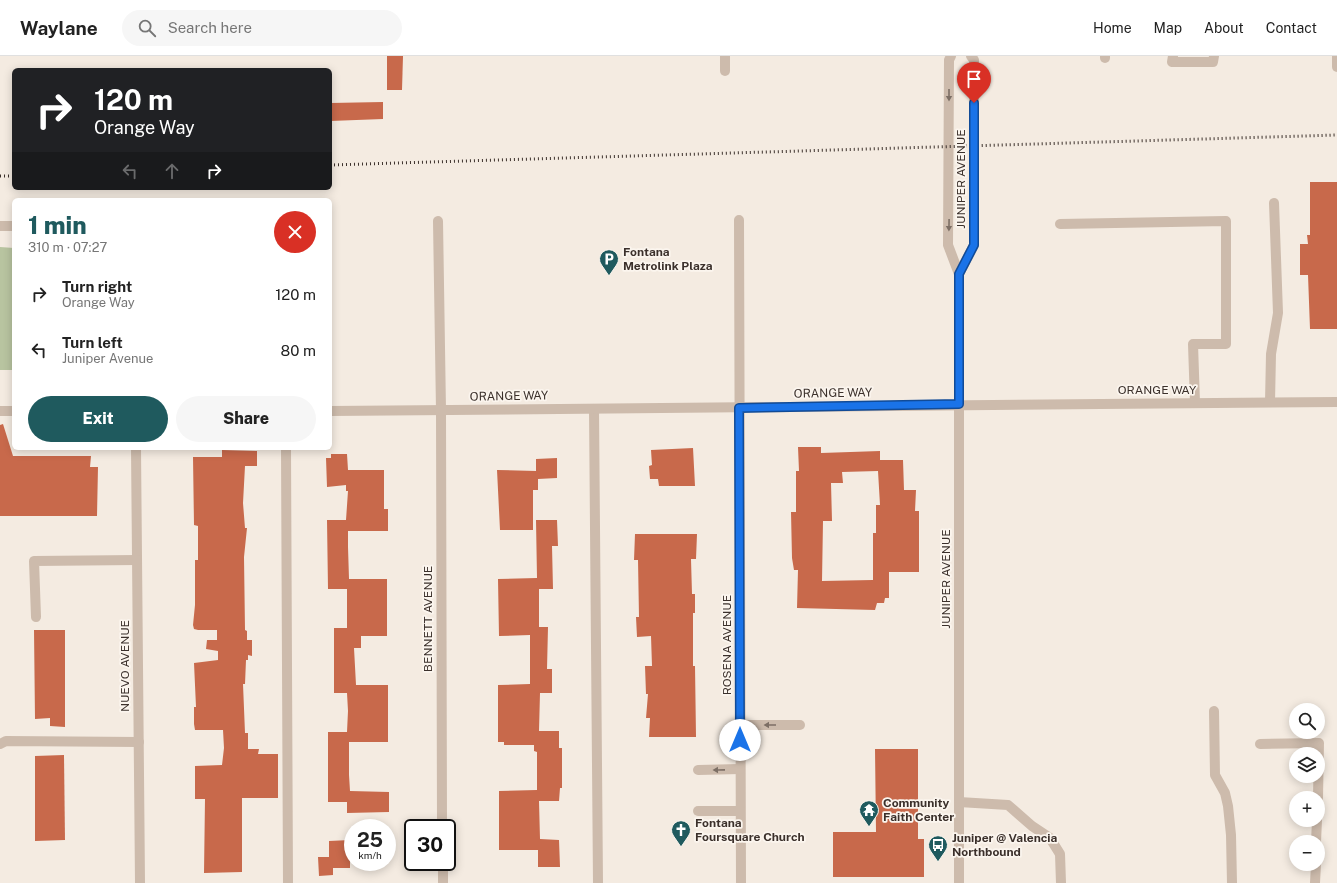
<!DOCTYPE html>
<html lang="en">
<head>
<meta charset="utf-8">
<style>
  :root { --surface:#fff; --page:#f6f6f6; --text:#222; --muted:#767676; --line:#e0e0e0; --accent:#1f5a5e }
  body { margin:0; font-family:"Public Sans",sans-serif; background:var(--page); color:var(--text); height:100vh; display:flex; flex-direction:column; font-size:15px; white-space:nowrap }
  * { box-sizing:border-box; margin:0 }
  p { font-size:13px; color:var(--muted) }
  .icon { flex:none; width:22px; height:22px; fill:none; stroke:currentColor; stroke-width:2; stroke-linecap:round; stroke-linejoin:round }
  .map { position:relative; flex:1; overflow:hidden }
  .details { position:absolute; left:12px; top:142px; width:320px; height:252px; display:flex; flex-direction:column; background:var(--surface); border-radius:6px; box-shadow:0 2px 10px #0003 }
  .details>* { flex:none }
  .hud { position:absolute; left:12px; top:12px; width:320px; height:122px; border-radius:6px; box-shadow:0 2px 10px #0003; background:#202124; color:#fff; overflow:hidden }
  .controls { position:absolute; left:1289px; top:647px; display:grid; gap:8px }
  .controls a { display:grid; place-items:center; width:36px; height:36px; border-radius:50%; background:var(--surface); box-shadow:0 2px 10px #0003; font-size:20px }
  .speed { position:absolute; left:344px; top:763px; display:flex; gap:8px; font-size:20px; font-weight:700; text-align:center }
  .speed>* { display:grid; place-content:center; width:52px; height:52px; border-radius:50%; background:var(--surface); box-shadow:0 2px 10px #0003; line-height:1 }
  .speed small { font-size:10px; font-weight:400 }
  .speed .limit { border:2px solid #111; border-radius:6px; background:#fff; color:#111 }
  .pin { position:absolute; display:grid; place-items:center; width:34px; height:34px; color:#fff; margin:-41px -17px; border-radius:50% 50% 50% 0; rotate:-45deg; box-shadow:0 0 4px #0007 }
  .pin .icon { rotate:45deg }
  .me { position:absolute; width:44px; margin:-22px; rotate:0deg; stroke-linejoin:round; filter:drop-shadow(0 0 3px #0008) }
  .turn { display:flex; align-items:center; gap:14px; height:84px; padding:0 16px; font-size:18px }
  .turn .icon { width:52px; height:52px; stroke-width:2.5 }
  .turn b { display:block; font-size:28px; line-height:34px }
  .lanes { display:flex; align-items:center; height:38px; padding:0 16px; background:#0003; justify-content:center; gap:20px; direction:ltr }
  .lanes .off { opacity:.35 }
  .round { display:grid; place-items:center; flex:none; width:42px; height:42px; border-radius:21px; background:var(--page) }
  .head { display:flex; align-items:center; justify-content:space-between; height:68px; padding:0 16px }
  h1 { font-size:24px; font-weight:800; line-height:30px; color:var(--accent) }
  .primary-button { display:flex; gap:8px; margin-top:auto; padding:8px 16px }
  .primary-button a { flex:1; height:46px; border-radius:24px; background:var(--accent); color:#fff; font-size:16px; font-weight:800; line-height:46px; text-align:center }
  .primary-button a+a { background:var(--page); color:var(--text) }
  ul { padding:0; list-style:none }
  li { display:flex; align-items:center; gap:12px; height:56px; padding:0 16px }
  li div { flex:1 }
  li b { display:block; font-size:15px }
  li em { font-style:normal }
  header { display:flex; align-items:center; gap:24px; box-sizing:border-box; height:56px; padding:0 20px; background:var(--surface); border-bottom:1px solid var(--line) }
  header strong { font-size:19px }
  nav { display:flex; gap:22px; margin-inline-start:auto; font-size:14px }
  .search { width:280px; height:36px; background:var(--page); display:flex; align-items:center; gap:10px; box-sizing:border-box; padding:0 14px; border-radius:22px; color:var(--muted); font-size:15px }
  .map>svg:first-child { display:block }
  .green { fill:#b8c4a0 }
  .building { fill:#c8694b; fill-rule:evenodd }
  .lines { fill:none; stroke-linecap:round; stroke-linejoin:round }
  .minor { stroke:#cdbbac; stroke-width:10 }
  .rail { stroke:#3b302b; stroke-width:3; stroke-dasharray:1 3; stroke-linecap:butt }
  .oneway { fill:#7d6f65 }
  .route-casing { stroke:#114b97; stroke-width:10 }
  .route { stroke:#1a73e8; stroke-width:7 }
  .labels { text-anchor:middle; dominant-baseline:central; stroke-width:3.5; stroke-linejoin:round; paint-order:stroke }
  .street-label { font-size:12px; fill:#3b302b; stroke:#fbf5ee }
  .poi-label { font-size:12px; font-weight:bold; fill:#3b302b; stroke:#fbf5ee; text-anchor:start }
</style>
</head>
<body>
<header>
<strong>Waylane</strong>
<div class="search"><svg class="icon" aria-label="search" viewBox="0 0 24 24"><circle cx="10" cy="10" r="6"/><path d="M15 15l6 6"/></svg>Search here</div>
<nav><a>Home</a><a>Map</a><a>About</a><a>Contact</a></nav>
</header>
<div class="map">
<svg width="1337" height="827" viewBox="0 0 1337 827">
  <rect width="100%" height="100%" fill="#f4ebe1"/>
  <polygon class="green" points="0,191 14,192 14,314 0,314"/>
  <g class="building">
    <polygon points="387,0 403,0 402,34 387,34"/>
    <polygon points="383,46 383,63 330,65 330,47"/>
    <polygon points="1310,126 1337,126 1337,273 1310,273 1308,219 1300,219 1300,188 1308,188 1307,179 1310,179"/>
    <polygon points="3,368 13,400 91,400 90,411 98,411 97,460 0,460 0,369"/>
    <path d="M798,391h23v6l59,-2v9h23l1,30h12l-1,21h4v61h-30v26h-4l-1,5h-7l-2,7 -78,-2 1,-38h-4l-2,-12 -1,-46h5v-41h3zM878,415l2,34h-4v28h-3v47l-51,1 1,-60h9l-1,-38h12l-1,-11z"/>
    <polygon points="693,392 695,430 659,430 658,423 650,423 649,410 652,409 651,394"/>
    <polygon points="222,394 257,395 257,410 245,410 243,447 245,472 247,472 244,501 245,574 247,575 247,584 252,584 252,600 248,599 248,604 246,604 245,628 243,628 245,677 248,677 248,693 259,693 258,698 278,698 278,742 242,742 242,816 204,817 205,743 195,743 195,710 222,709 224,692 223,674 195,674 194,668 194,651 196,651 194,607 218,604 218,595 206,593 207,584 217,584 217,574 198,574 194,573 193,569 195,549 195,504 198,504 198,470 194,469 193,401 222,401"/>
    <polygon points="331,398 347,398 348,414 384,414 384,453 388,453 388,475 348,475 348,491 349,523 387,523 387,580 361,580 361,592 354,592 356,629 388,629 388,686 349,686 349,719 350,735 389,736 389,756 347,757 347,746 328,746 328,676 347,676 348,655 347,637 334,637 334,572 347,572 347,533 328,533 327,464 346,464 348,435 346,435 346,429 327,431 326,402 331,402"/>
    <polygon points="557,402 557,422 538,423 538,434 533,434 533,474 500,474 497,414 536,415 536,403"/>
    <polygon points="536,464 557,464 558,490 552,490 553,533 539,533 539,571 548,571 547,613 552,613 552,637 540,637 539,675 559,675 559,692 562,692 562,732 560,732 559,745 539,745 540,783 559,784 560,811 538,811 538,794 499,794 499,735 537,734 537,696 534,695 534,689 504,689 504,686 498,686 498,629 530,628 530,579 499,580 498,523 537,522"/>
    <polygon points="635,478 697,478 696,503 691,503 692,538 695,538 695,557 693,557 693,610 695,610 696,681 649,681 650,662 646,662 648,638 646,638 645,610 652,610 651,580 637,581 636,561 639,561 638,504 634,504"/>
    <polygon points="34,574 65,574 65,671 50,670 50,662 35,663"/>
    <polygon points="875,693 918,693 918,783 924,783 924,821 833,821 833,776 876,776"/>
    <polygon points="64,699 65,784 35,785 35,700"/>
    <polygon points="350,784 350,812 333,812 333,819 319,820 318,801 329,801 329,785"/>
  </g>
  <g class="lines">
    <g class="minor">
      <polyline points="725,0 725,15"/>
      <polyline points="951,0 949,4 948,189 959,218 959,827"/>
      <polyline points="1173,0 1172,6 1213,6 1214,0"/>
      <polyline points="1337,0 1337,11"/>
      <polyline points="1105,2 1105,0"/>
      <polyline points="739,164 741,827"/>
      <polyline points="438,165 441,354 442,772"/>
      <polyline points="1060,168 1226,165 1226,288 1193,288 1195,347"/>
      <polyline points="0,170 14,170"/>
      <polyline points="959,218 974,189 974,4 971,0"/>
      <polyline points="1270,346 1271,298 1278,257 1274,147"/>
      <polyline points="594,353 598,827"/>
      <polyline points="0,355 14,355"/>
      <polyline points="330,355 1337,346"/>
      <polyline points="136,392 140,827"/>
      <polyline points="286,392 288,827"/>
      <polyline points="36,561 34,505 137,504"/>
      <polyline points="1214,655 1215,719 1225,737 1228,750 1231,779 1232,827"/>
      <polyline points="740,669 800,669"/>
      <polyline points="0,688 6,685 139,686"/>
      <polyline points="1260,688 1319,687 1318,742"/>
      <polyline points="698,714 740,713"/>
      <polyline points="959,746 1008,749 1032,770 1050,782 1060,798 1061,827"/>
      <polyline points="698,755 740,755"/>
      <polyline points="1316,786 1317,764"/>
      <polyline points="443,806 443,827"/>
      <polyline points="1315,827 1316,808"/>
    </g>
    <g class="rail">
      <polyline points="330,109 1337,79"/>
      <polyline points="0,120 14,120"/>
    </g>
  </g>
  <defs><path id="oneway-solid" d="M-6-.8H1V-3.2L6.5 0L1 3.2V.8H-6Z"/></defs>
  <g class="oneway">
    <use href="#oneway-solid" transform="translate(949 39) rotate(90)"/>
    <use href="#oneway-solid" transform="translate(949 169) rotate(91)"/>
    <use href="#oneway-solid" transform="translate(770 669) rotate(180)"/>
    <use href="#oneway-solid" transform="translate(719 714) rotate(179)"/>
  </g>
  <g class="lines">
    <defs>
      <polyline id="route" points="740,684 739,352 959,348 959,218 974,189 974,47"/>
    </defs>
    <use href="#route" class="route-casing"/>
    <use href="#route" class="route"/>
  </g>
  <defs>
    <symbol id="parking-pin" viewBox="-11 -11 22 30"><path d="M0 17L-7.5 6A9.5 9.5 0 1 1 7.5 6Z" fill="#1f5a5e" stroke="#fbf5ee"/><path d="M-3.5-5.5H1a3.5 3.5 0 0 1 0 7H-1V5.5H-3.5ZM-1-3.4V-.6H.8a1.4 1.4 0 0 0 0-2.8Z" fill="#fff"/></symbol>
    <symbol id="temple-pin" viewBox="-11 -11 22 30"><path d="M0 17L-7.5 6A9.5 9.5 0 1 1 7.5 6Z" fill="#1f5a5e" stroke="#fbf5ee"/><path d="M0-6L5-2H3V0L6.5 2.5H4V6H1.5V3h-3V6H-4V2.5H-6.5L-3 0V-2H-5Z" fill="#fff"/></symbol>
    <symbol id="church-pin" viewBox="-11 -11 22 30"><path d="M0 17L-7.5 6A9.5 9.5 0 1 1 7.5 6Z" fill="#1f5a5e" stroke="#fbf5ee"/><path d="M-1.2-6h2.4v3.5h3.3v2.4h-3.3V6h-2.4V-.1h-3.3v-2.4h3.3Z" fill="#fff"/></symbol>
    <symbol id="bus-pin" viewBox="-11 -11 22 30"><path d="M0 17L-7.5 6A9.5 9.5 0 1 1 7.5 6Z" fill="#1f5a5e" stroke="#fbf5ee"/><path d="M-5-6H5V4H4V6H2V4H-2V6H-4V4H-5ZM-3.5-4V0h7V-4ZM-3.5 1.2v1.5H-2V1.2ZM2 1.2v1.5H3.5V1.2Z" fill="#fff"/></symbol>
  </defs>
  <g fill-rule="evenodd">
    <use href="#parking-pin" x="598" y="192" width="22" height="30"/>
    <use href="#temple-pin" x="858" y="743" width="22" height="30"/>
    <use href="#church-pin" x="670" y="763" width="22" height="30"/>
    <use href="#bus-pin" x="927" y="778" width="22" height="30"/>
  </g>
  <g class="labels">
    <g class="street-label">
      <text transform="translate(961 123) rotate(-90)">JUNIPER AVENUE</text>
      <text x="1157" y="334">ORANGE WAY</text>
      <text transform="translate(833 337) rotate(-1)">ORANGE WAY</text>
      <text transform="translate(509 340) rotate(-1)">ORANGE WAY</text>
      <text transform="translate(946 523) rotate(-90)">JUNIPER AVENUE</text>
      <text transform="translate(428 563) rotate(-90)">BENNETT AVENUE</text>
      <text transform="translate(727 589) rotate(-90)">ROSENA AVENUE</text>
      <text transform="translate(125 610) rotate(-90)">NUEVO AVENUE</text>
    </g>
    <g class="poi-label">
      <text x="623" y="196">Fontana<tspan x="623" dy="14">Metrolink Plaza</tspan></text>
      <text x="883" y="747">Community<tspan x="883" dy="14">Faith Center</tspan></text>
      <text x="695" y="767">Fontana<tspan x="695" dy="14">Foursquare Church</tspan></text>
      <text x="952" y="782">Juniper @ Valencia<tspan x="952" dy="14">Northbound</tspan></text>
    </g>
  </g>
</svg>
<div class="controls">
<a><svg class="icon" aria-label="search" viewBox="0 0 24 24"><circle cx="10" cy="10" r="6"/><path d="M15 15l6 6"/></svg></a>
<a><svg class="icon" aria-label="layers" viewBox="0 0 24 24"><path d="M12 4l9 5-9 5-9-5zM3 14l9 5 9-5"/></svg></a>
<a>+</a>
<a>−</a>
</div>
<div class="speed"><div>25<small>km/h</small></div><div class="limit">30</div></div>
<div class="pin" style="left:974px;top:47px;background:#d93025"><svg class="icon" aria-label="arrive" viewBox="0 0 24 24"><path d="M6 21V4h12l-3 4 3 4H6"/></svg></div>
<svg class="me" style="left:740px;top:684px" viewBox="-20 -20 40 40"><circle r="19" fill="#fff"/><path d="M0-13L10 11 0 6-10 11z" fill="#1a73e8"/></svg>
<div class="hud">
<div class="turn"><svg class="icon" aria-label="right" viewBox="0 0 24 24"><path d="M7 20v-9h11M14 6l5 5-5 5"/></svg><div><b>120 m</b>Orange Way</div></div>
<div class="lanes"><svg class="icon off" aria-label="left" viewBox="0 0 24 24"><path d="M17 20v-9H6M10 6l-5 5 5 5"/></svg><svg class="icon off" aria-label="ahead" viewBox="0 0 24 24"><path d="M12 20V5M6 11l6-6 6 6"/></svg><svg class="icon" aria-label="right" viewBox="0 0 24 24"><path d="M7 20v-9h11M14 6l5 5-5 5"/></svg></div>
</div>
<section class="details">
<div class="head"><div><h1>1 min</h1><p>310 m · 07:27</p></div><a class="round" style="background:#d93025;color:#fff"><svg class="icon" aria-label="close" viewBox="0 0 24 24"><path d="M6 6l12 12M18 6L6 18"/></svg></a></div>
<ul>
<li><svg class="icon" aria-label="right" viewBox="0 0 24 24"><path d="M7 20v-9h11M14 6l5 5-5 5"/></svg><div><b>Turn right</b><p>Orange Way</p></div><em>120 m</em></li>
<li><svg class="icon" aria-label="left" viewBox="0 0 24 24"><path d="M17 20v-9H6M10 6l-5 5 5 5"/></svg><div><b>Turn left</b><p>Juniper Avenue</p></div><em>80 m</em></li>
</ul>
<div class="primary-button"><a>Exit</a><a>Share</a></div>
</section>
</div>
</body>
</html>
